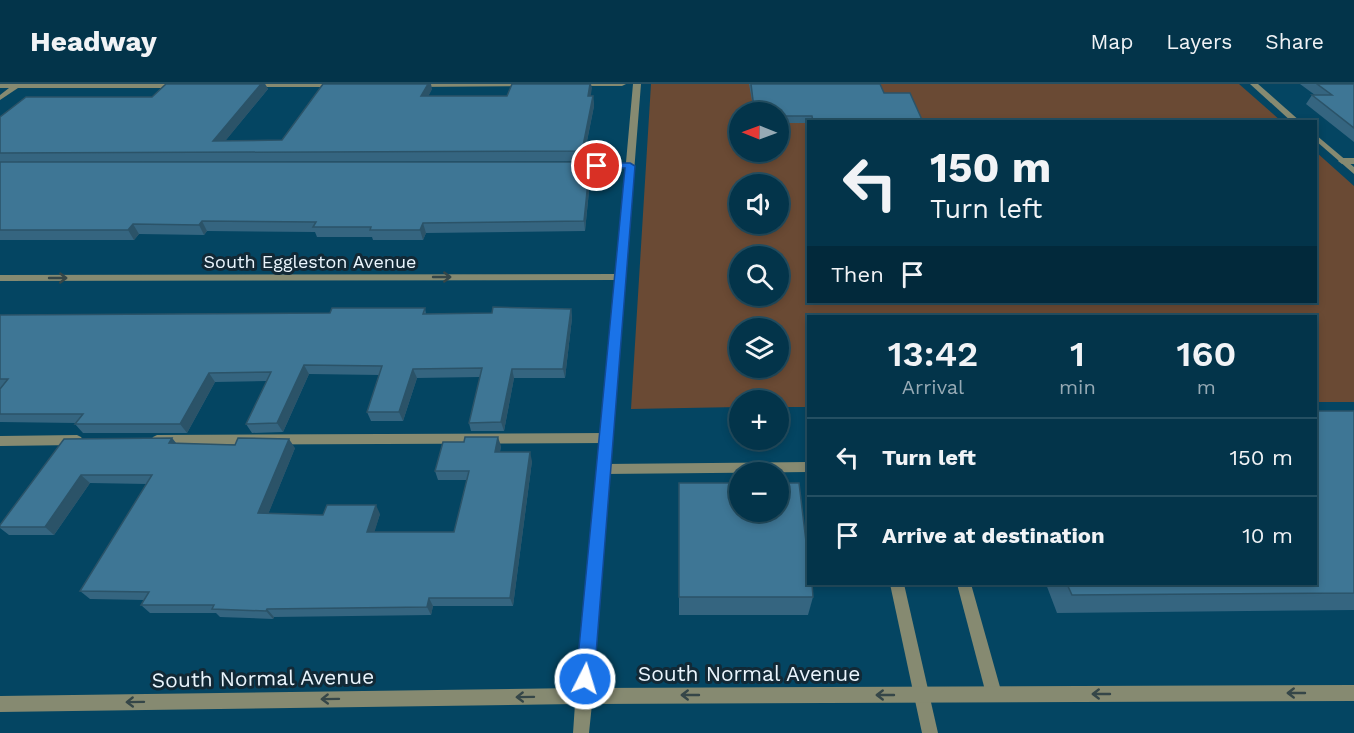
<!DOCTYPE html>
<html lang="en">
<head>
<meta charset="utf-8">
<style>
  :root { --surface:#03344a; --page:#113f54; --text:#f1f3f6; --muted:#97aab5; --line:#244f62 }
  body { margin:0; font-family:"Work Sans",sans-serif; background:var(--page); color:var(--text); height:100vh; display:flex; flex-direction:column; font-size:22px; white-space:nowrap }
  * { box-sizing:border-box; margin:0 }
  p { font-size:20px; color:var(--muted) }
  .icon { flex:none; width:33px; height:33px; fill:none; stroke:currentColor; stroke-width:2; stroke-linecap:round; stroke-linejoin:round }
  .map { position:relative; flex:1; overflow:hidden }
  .drawer { position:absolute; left:807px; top:231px; width:510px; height:270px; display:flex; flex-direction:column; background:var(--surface); border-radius:0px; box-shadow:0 3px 9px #0003,0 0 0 2px var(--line) }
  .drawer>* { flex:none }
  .top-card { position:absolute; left:807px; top:36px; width:510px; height:183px; border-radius:0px; box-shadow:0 3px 9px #0003,0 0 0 2px var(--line); background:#03344a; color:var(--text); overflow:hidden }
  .needle { width:39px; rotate:271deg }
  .tools { position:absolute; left:729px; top:18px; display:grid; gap:12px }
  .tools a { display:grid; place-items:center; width:60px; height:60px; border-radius:50%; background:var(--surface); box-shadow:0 3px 9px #0003,0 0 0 2px var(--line); font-size:30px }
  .pin { position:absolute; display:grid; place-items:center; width:51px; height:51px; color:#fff; margin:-26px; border:3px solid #fff; border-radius:50%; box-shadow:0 2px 6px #0007 }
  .me { position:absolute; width:66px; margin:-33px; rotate:5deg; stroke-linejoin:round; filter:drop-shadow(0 0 4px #0008) }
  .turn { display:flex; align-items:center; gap:21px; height:126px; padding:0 24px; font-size:27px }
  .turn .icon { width:78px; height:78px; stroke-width:2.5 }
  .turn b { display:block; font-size:42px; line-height:51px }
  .then { display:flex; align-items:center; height:57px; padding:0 24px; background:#0003; gap:12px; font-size:22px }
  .eta { display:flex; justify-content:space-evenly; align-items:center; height:102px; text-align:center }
  .eta b { font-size:36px; font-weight:600; line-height:42px }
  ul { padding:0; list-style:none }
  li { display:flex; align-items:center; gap:18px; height:78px; padding:0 24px; border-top:2px solid var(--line) }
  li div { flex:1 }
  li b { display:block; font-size:22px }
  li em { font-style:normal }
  header { display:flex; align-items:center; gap:36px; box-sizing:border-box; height:84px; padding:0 30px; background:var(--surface); border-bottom:2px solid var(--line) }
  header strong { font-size:28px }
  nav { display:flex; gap:33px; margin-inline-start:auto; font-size:21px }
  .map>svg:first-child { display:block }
  .green { fill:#6a4a34; fill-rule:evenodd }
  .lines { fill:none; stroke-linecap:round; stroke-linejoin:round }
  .lane { fill:#868a71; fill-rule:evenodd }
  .street { fill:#868a71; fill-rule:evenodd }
  .wall { fill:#356580 }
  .shaded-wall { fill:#2b5368 }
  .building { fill:#3e7695; stroke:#2b5368; stroke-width:1.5 }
  .oneway { stroke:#354648 }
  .route { fill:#1a73e8; stroke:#114b97; stroke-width:1.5 }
  .labels { text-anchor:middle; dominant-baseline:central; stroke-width:6; stroke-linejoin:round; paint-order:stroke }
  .street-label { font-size:18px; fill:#eaf5fd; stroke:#122936 }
  .near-street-label { font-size:21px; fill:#eaf5fd; stroke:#122936 }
</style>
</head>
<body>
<header>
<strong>Headway</strong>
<nav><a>Map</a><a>Layers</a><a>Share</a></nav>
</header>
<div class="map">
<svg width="1354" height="649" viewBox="0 0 1354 649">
  <rect width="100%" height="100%" fill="#044562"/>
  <path class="green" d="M651,0h588l42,37 -473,1v180h508v-150l38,34v216h-38v-86h-508v91h-29l-1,-7h-38l-1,7 -108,2zM740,28h38v40h-38zM740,100h38v40h-38zM740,172h38v40h-38zM740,244h38v40h-38z"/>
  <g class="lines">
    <g class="lane">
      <polygon points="1354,74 1354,80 1342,80 1338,77 1342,74"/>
      <polygon points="630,79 633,80 633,84 574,85 570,82 574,79"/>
      <polygon points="606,349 610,351 612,354 610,357 606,359 157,361 153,359 151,356 153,353 157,351"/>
      <polygon points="77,351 81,353 83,356 81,359 77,361 0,362 0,352"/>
      <polygon points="808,378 808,388 604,390 599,389 598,385 599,381 604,380"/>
      <polygon points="890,500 904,500 938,649 922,649"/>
      <polygon points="957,500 971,500 1002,610 1000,616 994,618 988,616 986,610"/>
    </g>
    <g class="street">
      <polygon points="0,0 180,0 183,2 179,4 18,4 0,16 0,11 9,4 0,4"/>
      <polygon points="247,0 341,0 342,1 338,3 250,3"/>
      <polygon points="412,0 531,0 527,2 415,3"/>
      <polygon points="573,0 626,0 622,2 577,2"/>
      <polygon points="633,0 641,0 593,604 1354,601 1354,617 592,620 589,649 573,649 575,620 0,628 0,612 577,604 615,196 0,197 0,191 616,190"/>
      <polygon points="1250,0 1258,0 1301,38 1292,38"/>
      <polygon points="1316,51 1354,83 1354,90 1316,57"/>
    </g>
  </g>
  <g class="wall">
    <polygon points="166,0 265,0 268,5 225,57 282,56 432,5 428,12 507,12 512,0 591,0 590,12 593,12 594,22 583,77 0,78 0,33 152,13"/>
    <polygon points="749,0 880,0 884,9 923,38 808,38 808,39 778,39 778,28 754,28"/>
    <polygon points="1300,0 1354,0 1354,58 1306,20 1312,11 1315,11"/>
    <polygon points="0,78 590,78 591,87 585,147 426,149 423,156 373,156 372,153 317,153 315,148 207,147 204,151 139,150 134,156 0,156"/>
    <polygon points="425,224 426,230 492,229 571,225 572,234 565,294 514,294 504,347 471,347 469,339 480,293 417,294 403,337 371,337 367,328 379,291 309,290 283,348 252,349 246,340 267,297 215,298 187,349 83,349 75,340 76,339 0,338 0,231 330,229"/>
    <polygon points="1354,327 1354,526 1057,529 1046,500 1316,500"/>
    <polygon points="172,354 176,359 295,364 268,430 323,431 380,430 374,448 454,448 467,396 438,396 435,387 501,362 500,368 532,377 513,522 433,522 431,531 274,533 273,535 220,533 216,529 150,529 141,521 144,516 90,515 80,507 147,400 90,399 54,451 9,451 0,444 0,441 64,355"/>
    <polygon points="679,399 813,513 808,531 679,531"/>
  </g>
  <g class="shaded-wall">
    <polygon points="261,0 265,0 268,5 217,67 213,57"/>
    <polygon points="428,0 431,0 432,5 424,21 421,12"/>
    <polygon points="590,0 591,0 592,4 589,22 588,12"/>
    <polygon points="593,12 594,22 583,77 582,67"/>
    <polygon points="590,78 591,87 585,147 584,137"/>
    <polygon points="202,137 207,147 204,151 199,141"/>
    <polygon points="423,139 426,149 423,156 420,146"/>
    <polygon points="133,140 139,150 134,156 128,146"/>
    <polygon points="571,225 572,234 565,294 563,285"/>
    <polygon points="304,281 309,290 283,348 277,339"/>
    <polygon points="413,285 417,294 403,337 399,328"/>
    <polygon points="512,285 514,294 504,347 501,338"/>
    <polygon points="209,289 215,298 187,349 180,340"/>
    <polygon points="498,353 501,362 498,376 495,368"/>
    <polygon points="172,354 179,363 169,359"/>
    <polygon points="289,355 295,364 265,438 258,429"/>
    <polygon points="530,368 532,377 513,522 510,514"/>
    <polygon points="81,391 90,399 54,451 45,443"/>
    <polygon points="376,421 380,430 372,456 367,448"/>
    <polygon points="429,514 433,522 431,531 427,523"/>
    <polygon points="267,525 274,533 273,535 266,527"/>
  </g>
  <g class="building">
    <polygon points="166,0 261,0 213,57 282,56 323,0 428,0 421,12 507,12 512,0 590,0 588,12 593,12 582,67 0,69 0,33 26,13 152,13"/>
    <polygon points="751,0 880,0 884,9 910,9 923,38 813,38 812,32 778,32 778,28 764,28 764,24 754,24"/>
    <polygon points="1317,0 1354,0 1354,44 1312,11 1332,11"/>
    <polygon points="0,78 590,78 584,137 423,139 420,146 370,146 371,143 313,143 316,138 202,137 199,141 133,140 128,146 0,146"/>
    <polygon points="493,223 571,225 563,285 512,285 501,338 469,339 482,284 413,285 399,328 367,328 382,282 304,281 277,339 246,340 271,288 209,289 180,340 75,340 83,330 0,330 0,305 8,295 0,295 0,231 330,229 332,224 425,224 423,230 492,229"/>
    <polygon points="1316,327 1354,327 1354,509 1072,511 1067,500 1316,500"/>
    <polygon points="465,353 498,353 495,368 530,368 510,514 429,514 427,523 267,525 266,527 212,525 214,521 141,521 149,508 80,507 152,391 81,391 45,443 0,443 0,441 64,355 172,354 169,359 235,361 238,354 289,355 258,429 323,431 327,421 376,421 367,448 454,448 469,387 435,387 443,358 464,358"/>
    <polygon points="679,399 740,399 740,428 778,428 778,399 799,399 808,474 808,500 812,500 813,513 679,513"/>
  </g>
  <defs><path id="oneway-shaft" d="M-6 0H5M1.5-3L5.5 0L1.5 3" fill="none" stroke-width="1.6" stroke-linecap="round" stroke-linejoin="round" transform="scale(1.5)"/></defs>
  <g class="oneway">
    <use href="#oneway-shaft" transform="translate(442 193)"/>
    <use href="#oneway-shaft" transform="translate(58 194)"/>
    <use href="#oneway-shaft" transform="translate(1296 609) rotate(180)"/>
    <use href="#oneway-shaft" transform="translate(1101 610) rotate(180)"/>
    <use href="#oneway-shaft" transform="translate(690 611) rotate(180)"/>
    <use href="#oneway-shaft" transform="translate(885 611) rotate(180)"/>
    <use href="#oneway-shaft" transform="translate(525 613) rotate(179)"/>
    <use href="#oneway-shaft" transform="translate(330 615) rotate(179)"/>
    <use href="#oneway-shaft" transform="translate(135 618) rotate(179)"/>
  </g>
  <polygon class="route" points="630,79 635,82 594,595 591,602 585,604 579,602 576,595 625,84 597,84 592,82 597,79"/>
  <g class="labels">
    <g class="street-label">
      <text x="310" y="177">South Eggleston Avenue</text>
    </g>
    <g class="near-street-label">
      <text x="749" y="589">South Normal Avenue</text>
      <text transform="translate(263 594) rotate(-1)">South Normal Avenue</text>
    </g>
  </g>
</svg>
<div class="tools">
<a><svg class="needle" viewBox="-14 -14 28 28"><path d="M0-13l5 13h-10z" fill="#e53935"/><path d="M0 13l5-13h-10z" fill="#97aab5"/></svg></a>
<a><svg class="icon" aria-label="sound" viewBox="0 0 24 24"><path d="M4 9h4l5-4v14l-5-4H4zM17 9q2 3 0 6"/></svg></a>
<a><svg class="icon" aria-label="search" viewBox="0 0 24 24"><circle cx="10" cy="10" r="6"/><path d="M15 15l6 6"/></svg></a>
<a><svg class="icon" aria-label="layers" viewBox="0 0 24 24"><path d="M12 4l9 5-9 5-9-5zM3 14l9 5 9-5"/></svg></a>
<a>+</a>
<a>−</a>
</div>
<div class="pin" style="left:597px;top:82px;background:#d93025"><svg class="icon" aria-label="arrive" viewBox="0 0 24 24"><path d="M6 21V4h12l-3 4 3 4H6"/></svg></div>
<svg class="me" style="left:585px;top:595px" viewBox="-20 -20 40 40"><circle r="17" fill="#1a73e8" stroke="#fff" stroke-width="3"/><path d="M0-11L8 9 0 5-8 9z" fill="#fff"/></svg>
<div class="top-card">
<div class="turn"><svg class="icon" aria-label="left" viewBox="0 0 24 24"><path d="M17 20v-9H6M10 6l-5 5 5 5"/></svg><div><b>150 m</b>Turn left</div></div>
<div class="then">Then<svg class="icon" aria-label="arrive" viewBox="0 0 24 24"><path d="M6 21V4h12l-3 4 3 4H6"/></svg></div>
</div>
<section class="drawer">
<div class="eta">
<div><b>13:42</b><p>Arrival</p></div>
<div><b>1</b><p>min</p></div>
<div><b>160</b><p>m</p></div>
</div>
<ul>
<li><svg class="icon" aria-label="left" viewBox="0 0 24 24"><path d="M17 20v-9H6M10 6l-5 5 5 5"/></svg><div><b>Turn left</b></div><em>150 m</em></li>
<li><svg class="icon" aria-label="arrive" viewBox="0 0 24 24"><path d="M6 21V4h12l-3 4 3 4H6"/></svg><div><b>Arrive at destination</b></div><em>10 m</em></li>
</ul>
</section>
</div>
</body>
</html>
